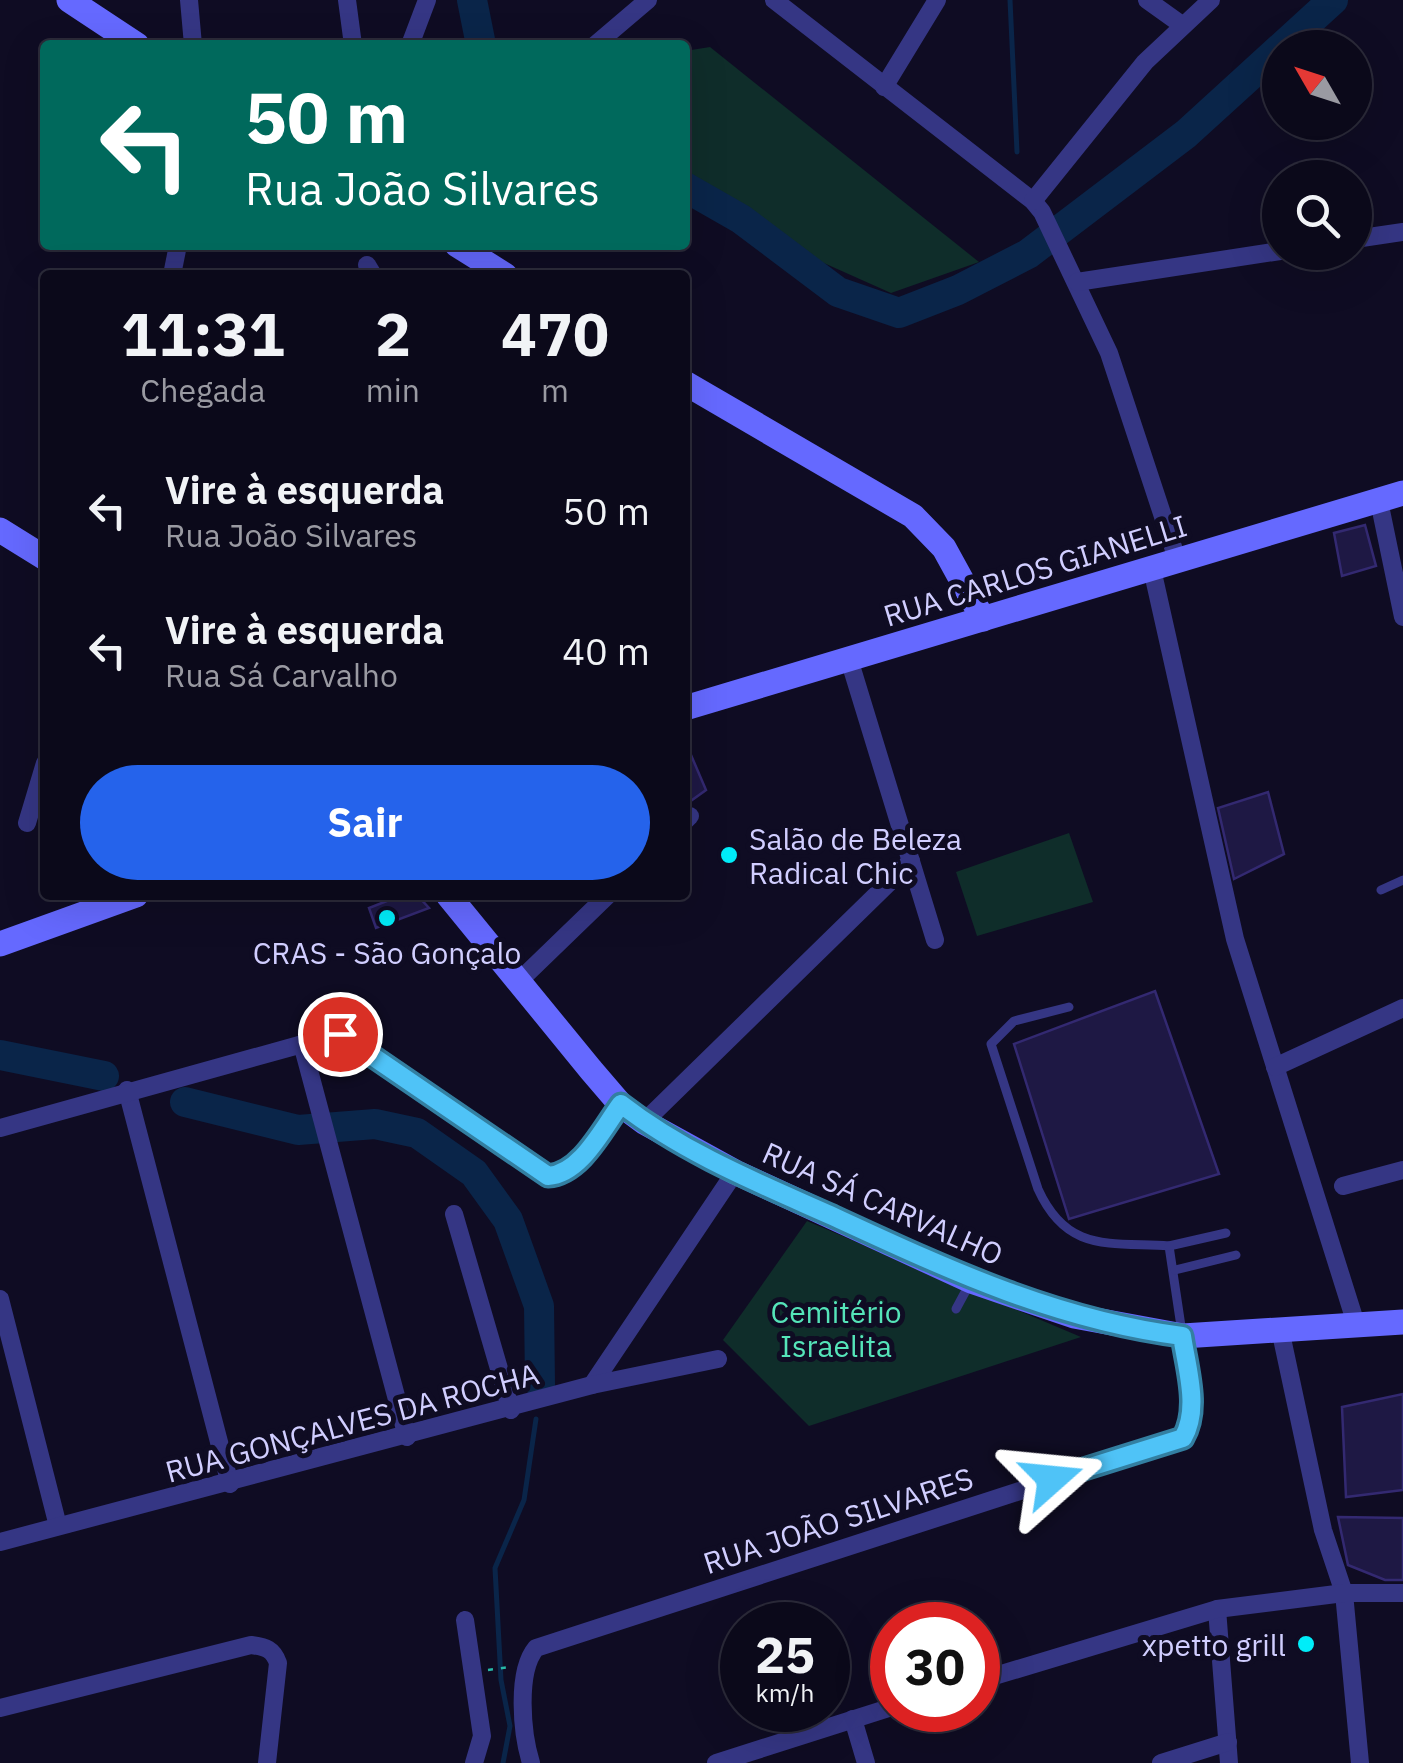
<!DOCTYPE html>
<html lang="pt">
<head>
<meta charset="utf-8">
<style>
  :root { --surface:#0b091a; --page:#191727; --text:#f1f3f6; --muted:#9a9aa2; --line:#2b2a39; --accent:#2563eb }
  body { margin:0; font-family:"IBM Plex Sans",sans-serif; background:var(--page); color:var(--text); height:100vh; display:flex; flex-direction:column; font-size:38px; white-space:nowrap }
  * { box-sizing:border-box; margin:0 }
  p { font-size:32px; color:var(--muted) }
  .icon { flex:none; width:55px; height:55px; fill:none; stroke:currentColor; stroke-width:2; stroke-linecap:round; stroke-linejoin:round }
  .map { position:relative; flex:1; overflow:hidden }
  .side { position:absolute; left:40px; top:270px; width:650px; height:630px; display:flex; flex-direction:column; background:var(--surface); border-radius:10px; box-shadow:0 10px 40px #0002,0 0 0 2px var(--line) }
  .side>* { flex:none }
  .banner { position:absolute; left:40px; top:40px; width:650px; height:210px; border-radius:10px; box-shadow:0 10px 40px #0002,0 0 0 2px var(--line); background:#00695c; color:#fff; overflow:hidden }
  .needle { width:65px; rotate:309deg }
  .tools { position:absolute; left:1262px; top:30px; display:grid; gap:20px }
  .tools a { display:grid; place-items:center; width:110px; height:110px; border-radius:50%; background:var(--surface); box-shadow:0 10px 40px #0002,0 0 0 2px var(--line); font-size:50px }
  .speed { position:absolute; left:720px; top:1602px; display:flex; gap:20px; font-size:50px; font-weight:700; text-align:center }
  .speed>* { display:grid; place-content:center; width:130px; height:130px; border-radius:50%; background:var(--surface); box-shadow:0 10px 40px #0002,0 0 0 2px var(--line); line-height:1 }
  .speed small { font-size:25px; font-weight:400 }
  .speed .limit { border:15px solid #d22; background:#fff; color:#111 }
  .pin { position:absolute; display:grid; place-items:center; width:85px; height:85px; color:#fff; margin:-42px; border:5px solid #fff; border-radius:50%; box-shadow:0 2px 10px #0007 }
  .me { position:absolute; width:110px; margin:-55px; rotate:72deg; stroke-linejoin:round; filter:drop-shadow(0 0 8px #0008) }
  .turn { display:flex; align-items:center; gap:35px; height:210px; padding:0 40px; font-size:45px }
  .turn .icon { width:130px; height:130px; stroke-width:2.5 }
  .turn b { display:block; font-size:70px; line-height:85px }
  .eta { display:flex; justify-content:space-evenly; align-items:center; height:170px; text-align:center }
  .eta b { font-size:60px; font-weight:700; line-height:70px }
  .primary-button { display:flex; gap:20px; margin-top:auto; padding:20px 40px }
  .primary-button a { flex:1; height:115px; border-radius:60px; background:var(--accent); color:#fff; font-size:40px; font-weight:700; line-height:115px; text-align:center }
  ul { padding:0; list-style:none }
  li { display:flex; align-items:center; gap:30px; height:140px; padding:0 40px }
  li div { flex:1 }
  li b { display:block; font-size:38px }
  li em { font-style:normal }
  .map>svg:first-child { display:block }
  .green { fill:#0f2d2a }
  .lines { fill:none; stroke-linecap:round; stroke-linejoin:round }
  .stream { stroke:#0a2549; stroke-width:5 }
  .river { stroke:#0a2549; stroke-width:30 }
  .building { fill:#1e1844; stroke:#332971; stroke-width:2.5 }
  .path { stroke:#28b9a8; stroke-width:2.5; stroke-dasharray:5 8; stroke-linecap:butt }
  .lane { stroke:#353684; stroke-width:9 }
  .street { stroke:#353684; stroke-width:18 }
  .secondary { stroke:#6569ff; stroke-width:25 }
  .route-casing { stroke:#337fa1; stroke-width:25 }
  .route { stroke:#4fc3f7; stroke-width:18 }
  .poi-dot { fill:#00edf9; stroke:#0f0c23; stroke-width:4 }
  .labels { text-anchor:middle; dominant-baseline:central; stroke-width:10; stroke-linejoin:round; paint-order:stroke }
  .street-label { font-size:30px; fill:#d1ceff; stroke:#0f0c23 }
  .poi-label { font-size:30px; fill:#d1ceff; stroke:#0f0c23; text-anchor:start }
  .park-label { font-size:30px; fill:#55e4b9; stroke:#0f0c23 }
</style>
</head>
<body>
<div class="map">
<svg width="1403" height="1763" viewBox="0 0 1403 1763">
  <rect width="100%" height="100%" fill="#0f0c23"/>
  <g class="green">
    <polygon points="710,47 979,262 891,293 685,201 685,51"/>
    <polygon points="1069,833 1093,902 977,936 956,872"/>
    <polygon points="807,1221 1081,1337 809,1426 723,1340"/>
  </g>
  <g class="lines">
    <g class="stream">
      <polyline points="1010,0 1017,152"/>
      <polyline points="1020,245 1021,257"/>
      <polyline points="503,1763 510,1726 501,1680 495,1568 524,1500 536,1419"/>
    </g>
    <g class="river">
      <polyline points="472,0 481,45"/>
      <polyline points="685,187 741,219 838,292 899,313 958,290 1028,254 1186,134 1333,0"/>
      <polyline points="0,1055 104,1076"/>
      <polyline points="185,1102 298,1130 375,1124 417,1133 474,1173 508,1220 539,1306 540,1384"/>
    </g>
  </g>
  <g class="building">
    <polygon points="1365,525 1376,566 1342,576 1334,533"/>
    <polygon points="685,741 706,790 685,805"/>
    <polygon points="1268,792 1284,854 1234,879 1218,808"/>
    <polygon points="402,895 417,895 429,908 376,928 369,908"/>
    <polygon points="1155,991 1219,1174 1069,1219 1014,1044"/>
    <polygon points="1403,1394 1403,1490 1346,1497 1342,1407"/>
    <polygon points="1338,1517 1403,1518 1403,1580 1385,1580 1348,1565"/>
  </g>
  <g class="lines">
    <polyline class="path" points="488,1670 510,1667"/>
    <g class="lane">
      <polyline points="1381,890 1403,880"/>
      <path d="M1069,1007l-55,14 -23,23 47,145c29,64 71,53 131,57l13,87"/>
      <polyline points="1169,1246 1226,1233"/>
      <polyline points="1175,1270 1236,1255"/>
      <polyline points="956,1309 970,1283"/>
    </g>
    <g class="street">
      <polyline points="189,0 193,45"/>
      <polyline points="347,0 353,45"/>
      <polyline points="774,0 1033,201 1042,212 1109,353 1178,562"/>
      <polyline points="1147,0 1182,25"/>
      <polyline points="410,45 427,0"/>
      <polyline points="595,45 648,0"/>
      <polyline points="884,87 937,0"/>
      <polyline points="1033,201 1145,62 1211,0"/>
      <polyline points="1355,239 1403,232"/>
      <polyline points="367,265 373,275"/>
      <polyline points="172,275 178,245"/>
      <polyline points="1077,282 1280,251"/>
      <polyline points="1379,501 1403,617"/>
      <polyline points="1152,569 1235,939 1356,1324"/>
      <polyline points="849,659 935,940"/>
      <polyline points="685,821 690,816"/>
      <polyline points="27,823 45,763"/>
      <polyline points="517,983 608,895"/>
      <polyline points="302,1044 407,1437"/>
      <polyline points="1275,1067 1403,1008"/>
      <polyline points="127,1090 230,1484"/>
      <polyline points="644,1122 911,861"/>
      <path d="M0,1128l335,-93 16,4 198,137c32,-2 54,-48 72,-71"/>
      <polyline points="1343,1186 1403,1170"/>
      <polyline points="454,1214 511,1410"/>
      <polyline points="0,1299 58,1526"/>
      <polyline points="1280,1329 1323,1530 1344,1593 1360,1763"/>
      <polyline points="592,1385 735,1172"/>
      <polyline points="0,1542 592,1385 718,1359"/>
      <polyline points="1217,1609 1229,1763"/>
      <polyline points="465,1620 482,1736 474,1763"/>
      <polyline points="978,1681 1217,1609 1344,1593 1403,1593"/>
      <path d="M0,1708l251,-63c15,2 22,4 27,18l-11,100"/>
      <polyline points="853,1719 866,1763"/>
      <path d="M531,1763c-9,-29 -15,-91 5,-115l647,-210c17,-30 4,-69 0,-102"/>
      <polyline points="716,1763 892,1707"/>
      <polyline points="1161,1763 1228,1742"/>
    </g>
    <g class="secondary">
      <polyline points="69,0 137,45"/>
      <polyline points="457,245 505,275"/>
      <polyline points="685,383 913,516 944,548 983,619"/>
      <polyline points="0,530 45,558"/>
      <polyline points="685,708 1403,493"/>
      <polyline points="448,895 591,1070 621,1105 644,1122 735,1172 971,1281 1074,1316 1183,1336 1403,1322"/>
      <polyline points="0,944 136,895"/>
    </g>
  </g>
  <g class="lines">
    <defs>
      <path id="route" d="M340,1034l208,142c33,-2 55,-48 73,-72 63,49 137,79 209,111 115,53 225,105 352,121 5,33 18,73 1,102l-131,41"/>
    </defs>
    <use href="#route" class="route-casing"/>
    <use href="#route" class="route"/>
  </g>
  <g class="poi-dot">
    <circle cx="729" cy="855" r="10"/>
    <circle cx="387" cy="918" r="10"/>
    <circle cx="1306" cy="1644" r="10"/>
  </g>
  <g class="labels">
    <g class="street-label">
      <text transform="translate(1035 570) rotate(-17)">RUA CARLOS GIANELLI</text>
      <text transform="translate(883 1203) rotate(24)">RUA SÁ CARVALHO</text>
      <text transform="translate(352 1422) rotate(-15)">RUA GONÇALVES DA ROCHA</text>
      <text transform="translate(838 1520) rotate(-18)">RUA JOÃO SILVARES</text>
    </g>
    <g class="poi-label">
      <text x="749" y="838">Salão de Beleza<tspan x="749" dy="34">Radical Chic</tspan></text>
      <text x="387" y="952" text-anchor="middle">CRAS - São Gonçalo</text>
      <text x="1286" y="1644" text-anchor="end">xpetto grill</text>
    </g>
    <g class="park-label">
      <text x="836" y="1311">Cemitério<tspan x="836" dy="34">Israelita</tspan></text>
    </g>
  </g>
</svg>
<div class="tools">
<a><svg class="needle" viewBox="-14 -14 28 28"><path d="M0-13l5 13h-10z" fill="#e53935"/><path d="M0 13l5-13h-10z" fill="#9a9aa2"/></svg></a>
<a><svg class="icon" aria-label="search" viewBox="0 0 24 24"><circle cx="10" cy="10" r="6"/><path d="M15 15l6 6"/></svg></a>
</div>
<div class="speed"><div>25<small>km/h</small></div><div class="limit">30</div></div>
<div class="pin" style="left:340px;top:1034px;background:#d93025"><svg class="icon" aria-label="arrive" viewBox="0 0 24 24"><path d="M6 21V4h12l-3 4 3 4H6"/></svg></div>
<svg class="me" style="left:1052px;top:1479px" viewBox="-20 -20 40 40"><path d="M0-17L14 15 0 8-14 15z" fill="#4fc3f7" stroke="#fff" stroke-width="4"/></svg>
<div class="banner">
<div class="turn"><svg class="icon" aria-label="left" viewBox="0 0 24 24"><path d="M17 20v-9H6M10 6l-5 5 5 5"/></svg><div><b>50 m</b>Rua João Silvares</div></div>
</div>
<section class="side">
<div class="eta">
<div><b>11:31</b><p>Chegada</p></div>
<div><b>2</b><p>min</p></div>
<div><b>470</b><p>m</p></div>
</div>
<ul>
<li><svg class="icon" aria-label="left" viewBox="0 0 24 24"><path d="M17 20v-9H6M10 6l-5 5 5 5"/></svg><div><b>Vire à esquerda</b><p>Rua João Silvares</p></div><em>50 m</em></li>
<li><svg class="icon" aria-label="left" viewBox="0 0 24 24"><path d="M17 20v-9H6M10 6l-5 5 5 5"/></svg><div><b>Vire à esquerda</b><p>Rua Sá Carvalho</p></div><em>40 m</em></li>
</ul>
<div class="primary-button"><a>Sair</a></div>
</section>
</div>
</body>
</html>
